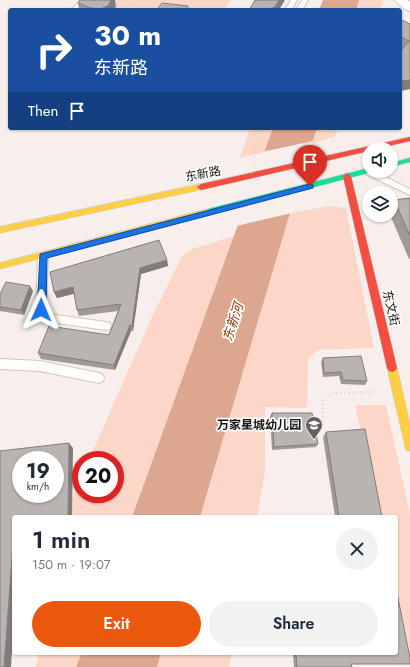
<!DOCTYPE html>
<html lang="en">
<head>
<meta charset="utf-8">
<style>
  :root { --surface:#fff; --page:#f2f2f3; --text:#1f2937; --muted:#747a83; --accent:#ea580c }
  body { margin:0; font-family:Jost,"Noto Sans SC",sans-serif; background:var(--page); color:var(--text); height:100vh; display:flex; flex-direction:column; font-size:15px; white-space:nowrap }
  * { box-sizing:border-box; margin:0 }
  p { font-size:13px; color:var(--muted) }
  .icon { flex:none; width:22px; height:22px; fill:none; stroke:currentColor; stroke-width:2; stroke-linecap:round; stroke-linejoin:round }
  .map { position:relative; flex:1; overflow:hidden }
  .sheet { position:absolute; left:12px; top:515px; width:386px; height:140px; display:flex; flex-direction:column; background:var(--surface); border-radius:4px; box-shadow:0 1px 3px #0004 }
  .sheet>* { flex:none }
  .banner { position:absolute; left:8px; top:8px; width:394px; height:122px; border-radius:4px; box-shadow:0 1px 3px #0004; background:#1a4fa0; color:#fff; overflow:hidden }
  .controls { position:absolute; left:362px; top:142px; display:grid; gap:8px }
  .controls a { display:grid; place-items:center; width:36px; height:36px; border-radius:50%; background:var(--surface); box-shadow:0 1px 3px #0004; font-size:20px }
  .speed { position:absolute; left:12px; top:451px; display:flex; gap:8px; font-size:20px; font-weight:700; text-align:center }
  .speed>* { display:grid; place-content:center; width:52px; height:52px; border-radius:50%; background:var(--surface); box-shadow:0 1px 3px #0004; line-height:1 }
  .speed small { font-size:10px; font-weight:400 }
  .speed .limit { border:6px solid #d22; background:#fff; color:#111 }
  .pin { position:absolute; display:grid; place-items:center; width:34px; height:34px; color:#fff; margin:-41px -17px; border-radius:50% 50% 50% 0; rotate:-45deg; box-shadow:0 0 4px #0007 }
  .pin .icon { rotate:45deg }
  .me { position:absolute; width:44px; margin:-22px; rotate:1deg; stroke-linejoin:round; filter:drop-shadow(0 0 3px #0008) }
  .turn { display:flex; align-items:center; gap:14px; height:84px; padding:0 20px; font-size:18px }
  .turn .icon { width:52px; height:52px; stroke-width:2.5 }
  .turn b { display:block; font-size:28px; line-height:34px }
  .then { display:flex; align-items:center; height:38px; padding:0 20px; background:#0003; gap:8px; font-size:15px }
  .round { display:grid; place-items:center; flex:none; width:42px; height:42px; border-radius:21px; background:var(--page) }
  .headline { display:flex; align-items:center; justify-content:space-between; height:68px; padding:0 20px }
  h1 { font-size:24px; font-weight:600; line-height:30px }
  .button { display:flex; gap:8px; margin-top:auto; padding:8px 20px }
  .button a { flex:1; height:46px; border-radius:24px; background:var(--accent); color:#fff; font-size:16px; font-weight:600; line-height:46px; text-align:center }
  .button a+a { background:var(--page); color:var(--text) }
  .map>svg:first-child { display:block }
  .green { fill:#fcd7c8 }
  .water { fill:#dca68f }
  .pier { fill:#f8efec }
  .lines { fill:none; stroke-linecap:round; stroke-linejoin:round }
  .lane-casing { stroke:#cec7c4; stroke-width:2 }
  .street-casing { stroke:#cec7c4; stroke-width:2 }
  .fast-casing { stroke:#cec7c4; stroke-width:1 }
  .slow-casing { stroke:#cec7c4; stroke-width:1 }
  .jam-casing { stroke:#cec7c4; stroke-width:1 }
  .path-far2 { stroke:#d8d5d4; stroke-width:1.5; stroke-dasharray:0.5 2; stroke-linecap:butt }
  .path-far1 { stroke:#d8d5d4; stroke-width:2; stroke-dasharray:1 2.5; stroke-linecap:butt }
  .path { stroke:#d8d5d4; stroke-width:2.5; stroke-dasharray:1 3; stroke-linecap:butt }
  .lane { fill:#fefdfc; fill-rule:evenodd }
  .street { fill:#fefdfc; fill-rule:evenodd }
  .fast { fill:#16e098; fill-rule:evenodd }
  .slow { fill:#ffcf43; fill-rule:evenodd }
  .jam { fill:#f24e42; fill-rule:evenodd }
  .wall { fill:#9f9a98 }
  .shaded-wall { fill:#827d7c }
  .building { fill:#b9b3b1; stroke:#827d7c; fill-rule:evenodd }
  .route { fill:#1a73e8; stroke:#114b97 }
  .labels { text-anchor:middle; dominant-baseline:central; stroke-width:3.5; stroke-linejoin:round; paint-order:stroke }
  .street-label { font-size:12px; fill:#171210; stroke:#fefefe }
  .poi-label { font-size:12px; font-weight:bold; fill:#171210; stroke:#fefefe; text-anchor:end }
  .water-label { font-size:13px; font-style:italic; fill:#8e3801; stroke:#fefefe }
</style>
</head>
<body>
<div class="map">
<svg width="410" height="667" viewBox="0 0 410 667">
  <rect width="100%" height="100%" fill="#f8efec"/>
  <g class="green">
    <polygon points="105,0 231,0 224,10 96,10"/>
    <polygon points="359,0 382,0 383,1 380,10 356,10"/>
    <polygon points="250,128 276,128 266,152 240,158"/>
    <polygon points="317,128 338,128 335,136 312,144"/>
    <polygon points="330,206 346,208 374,348 318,350 308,359 307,408 265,407 265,472 257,517 200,517 290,213"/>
    <polygon points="234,236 132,517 64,517 81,477 81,494 115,494 115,460 89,460 150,321 182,256 192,249"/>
    <polygon points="355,405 386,405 410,514 410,667 396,601 396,517 379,517"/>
    <polygon points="38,653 82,653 76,667 36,667"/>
    <polygon points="161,653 232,653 229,667 157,667"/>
  </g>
  <g class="water">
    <polygon points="323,0 359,0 356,10 319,10"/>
    <polygon points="273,128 317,128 290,213 200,517 132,517"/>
    <polygon points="82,653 161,653 157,667 76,667"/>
  </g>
  <polygon class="pier" points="313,141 312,152 292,213 236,226 262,152"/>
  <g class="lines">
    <defs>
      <g id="lane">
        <polygon points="81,0 87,0 77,10 71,10"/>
        <polygon points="291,0 297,0 291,10 285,10"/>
        <polygon points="302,0 308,0 302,10 296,10"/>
        <polygon points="366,168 369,169 369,171 373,171 410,189 410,195 363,173 362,171"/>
        <polygon points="43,252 48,256 46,309 49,314 106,322 110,323 111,326 110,329 106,330 43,321 36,310 38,256"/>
        <polygon points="0,359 40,361 99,373 103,375 104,378 103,381 99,383 40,371 0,369"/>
      </g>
      <polygon id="street" points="394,0 408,0 410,2 410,11 406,10"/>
      <g id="fast">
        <polygon points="410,158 410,162 391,167 391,163"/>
        <polygon points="369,168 369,171 372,172 208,215 204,212 208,209"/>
      </g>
      <g id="slow">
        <polygon points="201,184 205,187 204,189 0,233 0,227"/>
        <polygon points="208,209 212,212 211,214 0,269 0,263"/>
        <polygon points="392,364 395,365 397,368 410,424 410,451 406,450 405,446 387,368 389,365"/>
      </g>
      <g id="jam">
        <polygon points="410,137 410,141 376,149 369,149 369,151 201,190 197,187 201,184"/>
        <polygon points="347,173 351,176 397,368 395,371 392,372 389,371 387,368 343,176"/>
      </g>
    </defs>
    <use href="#lane" class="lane-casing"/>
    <use href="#street" class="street-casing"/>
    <use href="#fast" class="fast-casing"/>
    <use href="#slow" class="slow-casing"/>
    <use href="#jam" class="jam-casing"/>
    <g class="path-far2">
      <polyline points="124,0 131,5 129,10"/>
      <polyline points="168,10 181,0"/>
      <polyline points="368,10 372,0"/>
    </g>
    <g class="path-far1">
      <polyline points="328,128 335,144"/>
      <polyline points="253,161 260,128"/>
    </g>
    <polyline class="path" points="323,425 323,400 334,393 377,392"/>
    <use href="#lane" class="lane"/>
    <use href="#street" class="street"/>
    <use href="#fast" class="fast"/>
    <use href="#slow" class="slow"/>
    <use href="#jam" class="jam"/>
  </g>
  <g class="wall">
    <polygon points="78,3 116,6 114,10 79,10"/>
    <polygon points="400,19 410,24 410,89 400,91 402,49 400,48"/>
    <polygon points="410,198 410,259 409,259 390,215 391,215 391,208 394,200"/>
    <polygon points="167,260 168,266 141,274 133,331 131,331 115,370 41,359 38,353 109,335 118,311 79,316 77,310 74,294 57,298 54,292"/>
    <polygon points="33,291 24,315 0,311 0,294"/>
    <polygon points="323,358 367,381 365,385 341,384 339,376 323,377 321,362"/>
    <polygon points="272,413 318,444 316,447 272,450 270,416"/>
    <polygon points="326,432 382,517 335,517 323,437"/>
    <polygon points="293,655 351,664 352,667 294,667"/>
  </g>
  <g class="shaded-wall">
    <polygon points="111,0 115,0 116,6 114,10 102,10 101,9"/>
    <polygon points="279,0 285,0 279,10 270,10 270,9"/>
    <polygon points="410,80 410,89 400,91 400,81"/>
    <polygon points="167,260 168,266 141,274 133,331 132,326 140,268"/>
    <polygon points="30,286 33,291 24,315 21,310"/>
    <polygon points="73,287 76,293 57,298 54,292"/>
    <polygon points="130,325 131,331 115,370 114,365"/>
    <polygon points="69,443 73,448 72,517 68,517"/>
    <polygon points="14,531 14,619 11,667 4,667"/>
  </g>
  <g class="building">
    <polygon points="80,0 111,0 109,5 101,9 90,8 78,3"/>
    <polygon points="255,0 279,0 275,7 270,9 270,10 249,10"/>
    <polygon points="162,3 188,6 187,10 157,10"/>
    <polygon points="400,19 410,24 410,80 400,81 400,52 409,41 400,36"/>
    <polygon points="410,198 410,236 394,200"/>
    <polygon points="159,240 167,260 140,268 132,326 130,325 114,365 38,353 49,326 109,335 121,304 77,310 73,287 54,292 50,272"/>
    <polygon points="6,282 30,286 21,310 0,307 0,294"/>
    <polygon points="361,356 367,381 343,380 341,372 324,373 323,358"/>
    <polygon points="272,413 312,413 318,444 274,447"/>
    <polygon points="365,429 382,517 339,517 326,432"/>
    <path d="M69,443l-1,74h-54v14l-10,136h-4v-216zM21,460h34v34h-34z"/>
    <polygon points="396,588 410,658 410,664 351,664 352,667 297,667 296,655 278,653 396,653"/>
  </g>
  <polygon class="route" points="310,184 313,185 313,188 47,258 46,310 41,314 37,310 40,254"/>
  <defs>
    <symbol id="school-pin" viewBox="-11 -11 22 30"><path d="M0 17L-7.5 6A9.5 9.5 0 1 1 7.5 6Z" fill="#665f5d" stroke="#fefefe"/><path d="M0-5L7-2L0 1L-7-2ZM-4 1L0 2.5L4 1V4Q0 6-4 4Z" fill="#fff"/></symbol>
  </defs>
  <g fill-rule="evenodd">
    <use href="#school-pin" x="304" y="415" width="20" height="27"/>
  </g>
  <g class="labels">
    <g class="street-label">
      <text transform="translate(203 174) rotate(-11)">东新路</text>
      <text transform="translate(391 308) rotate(77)">东文街</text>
    </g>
    <g class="poi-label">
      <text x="301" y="425">万家星城幼儿园</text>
    </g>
    <g class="water-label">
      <text transform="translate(233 322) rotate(-72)">东新河</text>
    </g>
  </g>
</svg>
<div class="controls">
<a><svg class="icon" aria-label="sound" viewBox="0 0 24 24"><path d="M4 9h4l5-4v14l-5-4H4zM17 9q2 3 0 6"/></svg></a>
<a><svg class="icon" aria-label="layers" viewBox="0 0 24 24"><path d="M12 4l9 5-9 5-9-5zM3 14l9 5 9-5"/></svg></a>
</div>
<div class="speed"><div>19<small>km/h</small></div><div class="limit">20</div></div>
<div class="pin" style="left:310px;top:186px;background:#d93025"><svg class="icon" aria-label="arrive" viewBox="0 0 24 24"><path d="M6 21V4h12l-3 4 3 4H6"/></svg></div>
<svg class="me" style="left:41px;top:310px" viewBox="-20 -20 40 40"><path d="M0-17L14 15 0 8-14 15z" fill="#1a73e8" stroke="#fff" stroke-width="4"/></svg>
<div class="banner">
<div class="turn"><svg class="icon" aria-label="right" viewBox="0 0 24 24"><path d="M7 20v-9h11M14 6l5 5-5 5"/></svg><div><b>30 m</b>东新路</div></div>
<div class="then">Then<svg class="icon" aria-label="arrive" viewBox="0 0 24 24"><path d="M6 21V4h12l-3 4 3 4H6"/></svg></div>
</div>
<section class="sheet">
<div class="headline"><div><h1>1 min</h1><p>150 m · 19:07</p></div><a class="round"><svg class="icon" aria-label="close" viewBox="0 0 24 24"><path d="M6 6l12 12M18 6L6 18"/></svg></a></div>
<div class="button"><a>Exit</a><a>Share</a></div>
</section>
</div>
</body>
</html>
